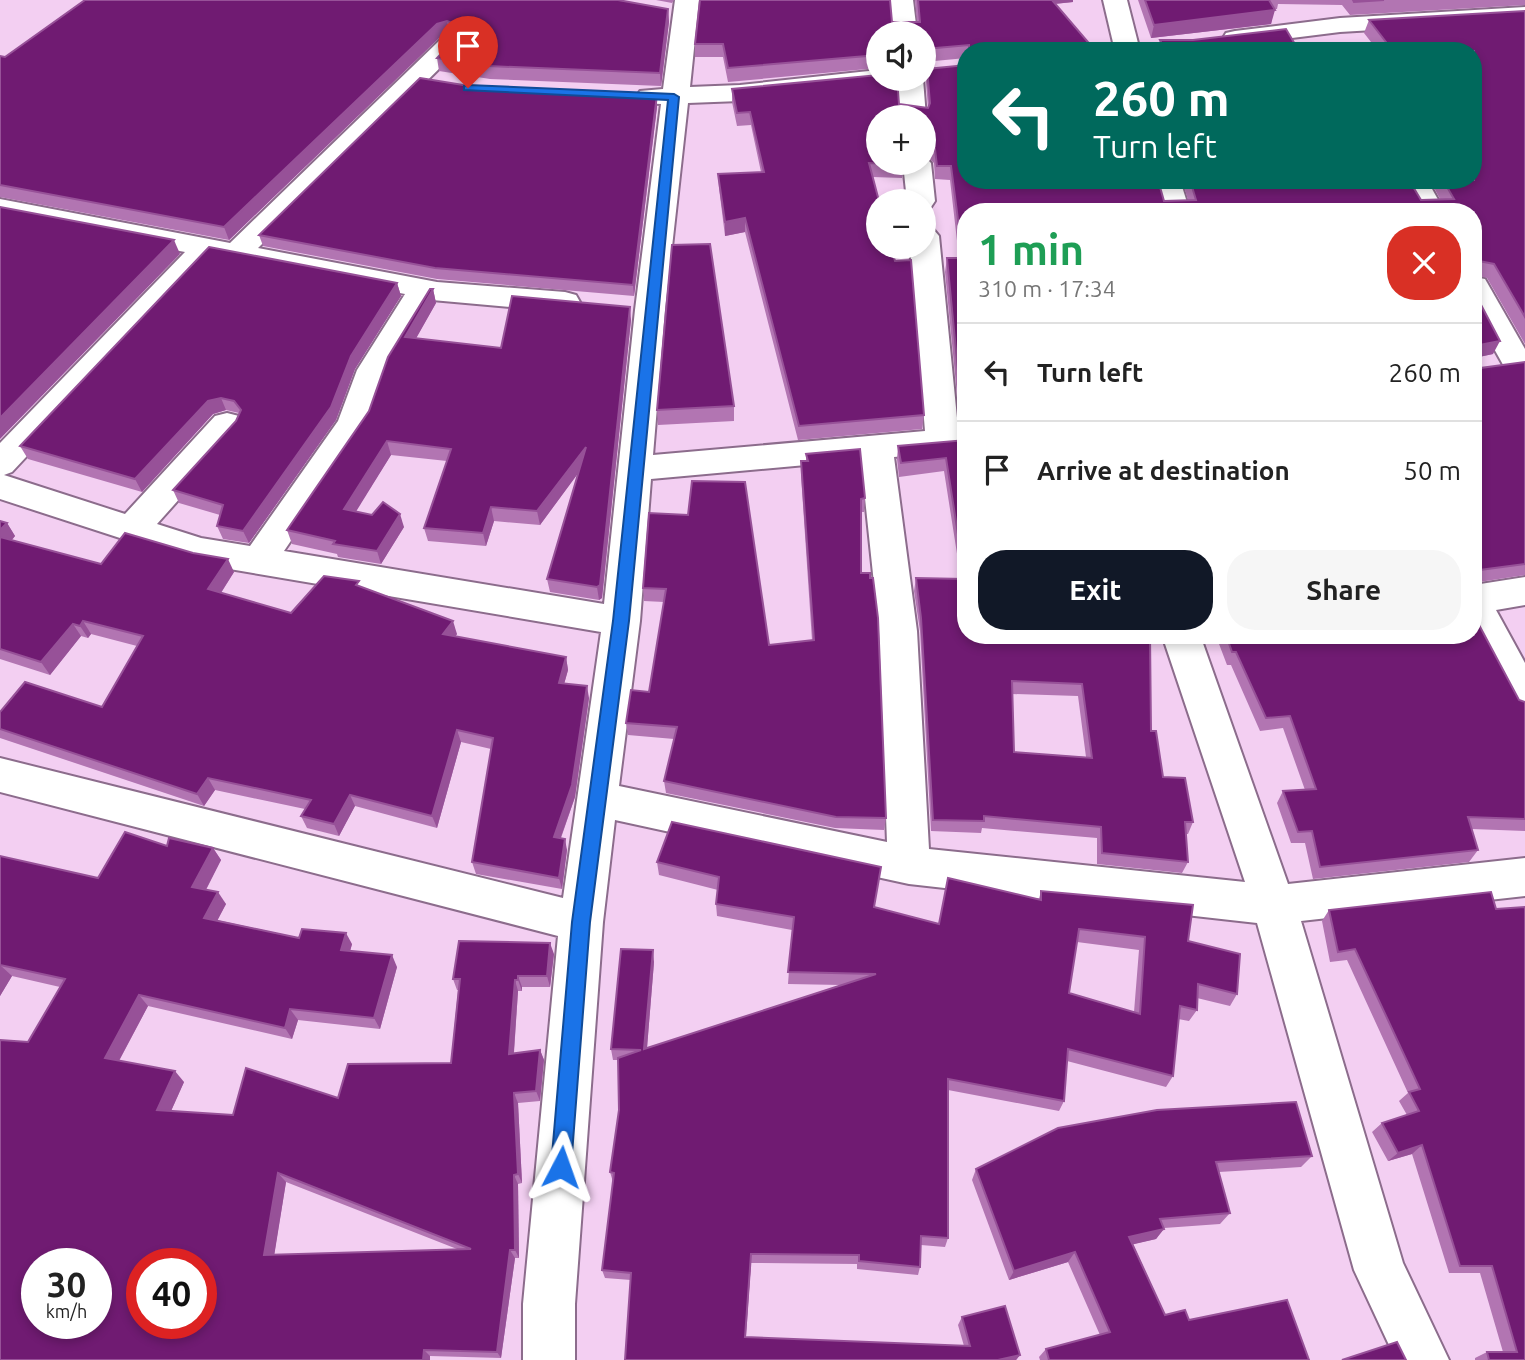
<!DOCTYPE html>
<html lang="en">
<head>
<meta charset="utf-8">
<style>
  :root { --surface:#fff; --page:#f6f6f6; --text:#222; --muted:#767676; --line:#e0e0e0; --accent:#111827 }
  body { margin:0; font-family:Ubuntu,sans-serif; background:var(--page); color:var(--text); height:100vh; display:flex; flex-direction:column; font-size:26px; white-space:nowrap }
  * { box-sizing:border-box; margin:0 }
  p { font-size:23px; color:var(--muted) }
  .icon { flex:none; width:38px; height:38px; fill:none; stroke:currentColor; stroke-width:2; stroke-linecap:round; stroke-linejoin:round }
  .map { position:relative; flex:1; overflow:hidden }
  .sheet { position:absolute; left:957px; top:203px; width:525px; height:441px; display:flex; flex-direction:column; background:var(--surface); border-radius:28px; box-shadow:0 4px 10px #0003 }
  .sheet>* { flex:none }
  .hud { position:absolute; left:957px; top:42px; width:525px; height:147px; border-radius:28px; box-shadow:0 4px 10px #0003; background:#00695c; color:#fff; overflow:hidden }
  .fabs { position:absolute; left:866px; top:21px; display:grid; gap:14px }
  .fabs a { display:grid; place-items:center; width:70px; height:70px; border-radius:50%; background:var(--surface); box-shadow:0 4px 10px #0003; font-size:35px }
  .speed { position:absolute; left:21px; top:1248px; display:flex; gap:14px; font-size:35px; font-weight:700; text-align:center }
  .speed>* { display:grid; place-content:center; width:91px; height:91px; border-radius:50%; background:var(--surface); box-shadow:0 4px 10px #0003; line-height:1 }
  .speed small { font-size:18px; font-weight:400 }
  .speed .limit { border:10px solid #d22; background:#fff; color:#111 }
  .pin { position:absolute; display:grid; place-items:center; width:60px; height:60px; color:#fff; margin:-72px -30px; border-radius:50% 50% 50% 0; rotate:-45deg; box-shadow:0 0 7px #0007 }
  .pin .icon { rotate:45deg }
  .me { position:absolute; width:77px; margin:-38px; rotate:4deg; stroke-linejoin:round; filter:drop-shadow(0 0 5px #0008) }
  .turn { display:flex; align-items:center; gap:24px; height:147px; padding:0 21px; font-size:32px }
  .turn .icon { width:91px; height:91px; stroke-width:2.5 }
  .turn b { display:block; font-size:49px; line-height:60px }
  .round { display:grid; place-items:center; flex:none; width:74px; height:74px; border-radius:28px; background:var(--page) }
  .summary { display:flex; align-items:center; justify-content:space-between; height:119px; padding:0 21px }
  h1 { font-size:42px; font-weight:700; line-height:52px; color:#1e9e55 }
  .primary-button { display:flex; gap:14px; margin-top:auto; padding:14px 21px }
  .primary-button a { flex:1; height:80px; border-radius:28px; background:var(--accent); color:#fff; font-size:28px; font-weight:700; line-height:80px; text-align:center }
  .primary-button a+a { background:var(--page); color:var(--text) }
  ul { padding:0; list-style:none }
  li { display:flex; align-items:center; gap:21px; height:98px; padding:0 21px; border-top:2px solid var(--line) }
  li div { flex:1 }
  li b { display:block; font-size:26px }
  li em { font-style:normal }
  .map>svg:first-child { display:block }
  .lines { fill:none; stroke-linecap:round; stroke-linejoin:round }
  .minor-casing { stroke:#8c6c8c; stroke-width:4 }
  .minor { fill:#fff; fill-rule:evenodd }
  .wall { fill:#b275b2; fill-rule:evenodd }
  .shaded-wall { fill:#975198 }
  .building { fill:#701b72; stroke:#975198; stroke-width:2; fill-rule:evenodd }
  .route { fill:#1a73e8; stroke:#114b97; stroke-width:2 }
</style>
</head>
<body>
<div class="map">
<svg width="1525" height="1360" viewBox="0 0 1525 1360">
  <rect width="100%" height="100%" fill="#f3cff2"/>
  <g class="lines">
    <defs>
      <g id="minor">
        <path d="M675,0h24l-9,87 50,-2 138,-15v9h12l-3,4 -9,3 -138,15 -52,2 -23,207 -12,145 272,-24 -15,-184h14v-20l10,3 5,6 19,192 8,-1v24l-72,6 23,174 12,218 316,33 -83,-247h38l88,249 237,-26v38l-224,25 102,342 46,97h-53l-42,-90 -97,-347 -348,-39 -294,-64 -12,102 -28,382v56h-52v-56l35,-368 -558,-144v-34l563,140 38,-266 -401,-68 -200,-65v-56l185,-191 -185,-35v-18l230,44 210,-203 9,-3 9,3 4,5 -4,5 -200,198 179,34 128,10 11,3 4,7 -4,7 -11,3 -133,-12 -43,70 -18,53 -87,128 320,53 31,-294 26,-206 -21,-1 -4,-6 4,-6 23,-2zM213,257l192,37 -48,76 -19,51 -88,125 -49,-8 -44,-14 82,-92 5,-8 -5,-8 -12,-3 -12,3 -90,98 -121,-39 8,-3zM861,460l18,171 8,211 -268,-56 21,-165 11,-142z"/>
        <polygon points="889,0 913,0 917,33 893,33"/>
        <polygon points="1103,0 1127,0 1140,51 1115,51"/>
        <polygon points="1525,7 1525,21 1340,32 1235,45 1226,43 1223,38 1226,33 1235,31 1340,18"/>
        <polygon points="897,79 923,79 926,117 924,120 924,117 900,117"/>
        <polygon points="924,156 931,163 935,201 931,207 924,209 924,201 907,201 903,163 924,163"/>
        <polygon points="1152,180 1180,180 1190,212 1162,212"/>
        <polygon points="1399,180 1427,180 1445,212 1417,212"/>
        <polygon points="1474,277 1485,279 1525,349 1525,371 1517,373 1506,370 1474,313"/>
        <polygon points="1525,577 1525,605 1496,610 1525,663 1525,715 1511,710 1472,635 1474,585"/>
      </g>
    </defs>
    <use href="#minor" class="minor-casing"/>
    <use href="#minor" class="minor"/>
  </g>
  <g class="wall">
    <polygon points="85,0 668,9 669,22 661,86 490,79 439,71 437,58 457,37 450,35 439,38 229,240 0,197 0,56 5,57"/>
    <polygon points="656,0 674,0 672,3"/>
    <polygon points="915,0 1073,0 1073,2 1055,4 1093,48 1159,44 1160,40 1299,51 966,51 966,58 924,62 924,33 878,33 878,68 728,82 723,57 695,57 695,44 892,22 917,22"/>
    <polygon points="1138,0 1525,0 1525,5 1350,15 1342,5 1278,4 1277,9 1274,9 1271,24 1151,38"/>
    <polygon points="1525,11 1525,344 1487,278 1479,276 1479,301 1493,354 1479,357 1480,368 1525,362 1525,575 1479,582 1477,585 1478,623 1519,700 1525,702 1525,831 1472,829 1478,850 1469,862 1313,879 1305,843 1291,843 1277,803 1283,791 1305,790 1283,728 1260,731 1231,665 1227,665 1216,636 1203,636 1202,635 1474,635 1474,212 966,212 966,426 960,425 945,272 947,258 959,258 950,180 935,179 934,163 924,153 924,117 878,117 903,163 902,178 873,177 924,415 922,429 798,440 745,232 725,236 719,188 718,174 761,172 751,125 737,126 732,102 732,89 899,104 928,108 926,82 927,69 1164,201 1188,200 1182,180 1409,180 1421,200 1440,199 1430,180 1474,180 1474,51 1378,51 1364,33 1369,20"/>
    <polygon points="488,89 657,95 657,107 634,296 437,279 263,246 259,235"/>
    <polygon points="397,283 401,296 355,369 336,420 249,543 223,539 217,526 220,515 179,503 173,490 236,421 239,413 226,410 213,414 142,492 28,459 20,446"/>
    <polygon points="433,289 436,303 416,338 501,348 631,320 602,598 599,600 550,592 547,579 578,473 540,525 494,521 486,546 428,541 424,528 447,461 391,455 355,512 404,527 381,564 338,557 337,554 292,544 287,530 369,411"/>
    <polygon points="734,406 734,421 658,425 657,410"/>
    <path d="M966,440v195h194l-10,1 1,95 12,46 30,45 -5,12h-2l2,28 -6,11 -85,-9v-26l-115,-10 -1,5 -50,-2 -11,-200 -6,-40 2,-13 45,1 -17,-108 -45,6 -2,-18 1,-13zM1012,694l66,2 8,61 -72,-5z"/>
    <polygon points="806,454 865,498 864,512 861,512 861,573 886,818 884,830 835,828 666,793 664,781 674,739 628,735 626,723 649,692 664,602 644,601 643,588 649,513 769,645 812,640 801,475 801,461 806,461"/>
    <polygon points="0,521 7,523 15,536 12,540 101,564 234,572 221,593 291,613 361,587 457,634 455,637 566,657 568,670 564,684 589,698 575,797 561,838 567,850 562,889 476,874 472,862 491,749 461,742 437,828 355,806 339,836 307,828 301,816 305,809 215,790 204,806 0,738 0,712 102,707 137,646 91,634 88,638 81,636 50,675 0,659"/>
    <path d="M167,846l46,2 8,12 -15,30 20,14 -9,16 82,18 53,6 -2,7 47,16 -17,62 -82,-9 -6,19 -144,-33 -29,55 65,21 -13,29 62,4 105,-17 113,-35 7,-73h-1l-4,-11 101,-25 -4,33h-28v4h-4l-4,62 26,-3 4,10 -4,41 -22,2 4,80 -4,1 1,74h-4l-14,100 -71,-2 -430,4 28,-318 32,-55 -48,-11 -12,20v-140l98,22zM286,1182l171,67 -183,6z"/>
    <path d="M657,862l218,45 64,17 100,-25 2,-8 147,50 49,53 -7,12 -33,-8v12l-8,11 -11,-2 -5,57 -7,11 -99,-26 -3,40 -5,10 -111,-21v148l-3,9 -24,-2 -1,22 -2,8 -61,-6v-5l-106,-1 -5,74 218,9 -6,-21 4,-8 58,38 -4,5h-391l6,-80 -26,-2 -3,-8 11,-88 -3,-10 9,-62 -1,-50h-5l-2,-11 43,-87 -7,86 194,-63 -53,-1 4,-54 -75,-14 -1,-12 2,-14 -59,-15zM1077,942l62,8 -5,62 -65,-19z"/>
    <polygon points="1496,909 1525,1360 1475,1360 1475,1358 1487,1352 1503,1352 1480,1273 1449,1273 1412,1154 1388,1161 1372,1132 1382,1123 1407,1115 1399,1101 1408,1093 1347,960 1330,962 1322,921 1329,910"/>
    <polygon points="1312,1156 1301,1167 1219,1172 1230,1213 1220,1224 1164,1228 1156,1239 1133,1244 1165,1315 1189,1320 1309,1360 1040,1360 1039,1357 1046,1349 1100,1335 1068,1262 1009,1280 972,1180 976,1169"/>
  </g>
  <g class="shaded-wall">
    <polygon points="1044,0 1073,0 1073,2 1043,5"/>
    <polygon points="668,9 669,22 661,86 660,73"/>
    <polygon points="1275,10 1271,24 1151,38 1154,25"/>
    <polygon points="447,21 450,35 439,38 229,240 224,227 437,24"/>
    <polygon points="657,95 657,107 634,296 633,285"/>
    <polygon points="745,218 745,232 725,236 725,222"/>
    <polygon points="174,240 180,254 0,439 0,418"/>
    <polygon points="397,283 401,296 355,369 336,420 249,543 243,531 351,356"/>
    <polygon points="433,289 436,303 409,351 405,337"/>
    <polygon points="630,307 631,320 602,598 599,600 597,587"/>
    <polygon points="1500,341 1493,354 1474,358 1479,345"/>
    <polygon points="221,398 226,410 213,414 142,492 135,479 208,401"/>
    <polygon points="387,441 391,455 349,523 344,509"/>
    <polygon points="586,447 588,460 540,525 537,511"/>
    <polygon points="491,507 494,521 486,546 483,533"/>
    <polygon points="400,514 404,527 381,564 377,551"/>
    <polygon points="7,523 15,536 4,549 0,543 0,530"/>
    <polygon points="228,559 234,572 215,602 208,589"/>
    <polygon points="83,621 91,634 88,638 80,626"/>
    <polygon points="453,621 457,634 447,647 443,634"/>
    <polygon points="73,624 81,636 50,675 41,662"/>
    <polygon points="566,657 568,670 561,695 559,683"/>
    <polygon points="587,686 589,698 575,797 557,848 554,837"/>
    <polygon points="457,730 461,742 437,828 432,816"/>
    <polygon points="208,778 215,790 204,806 197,794"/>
    <polygon points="350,795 355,806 339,836 334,824"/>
    <polygon points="565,839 567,850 562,889 559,878"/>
    <polygon points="213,848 221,860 201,899 192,887"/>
    <polygon points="218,892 226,904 213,929 204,918"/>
    <polygon points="346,933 352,944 347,962 341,950"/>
    <polygon points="550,943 554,954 550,987 547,976"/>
    <polygon points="653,950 654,962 646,1060 644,1049"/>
    <polygon points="392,955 397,967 380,1029 374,1018"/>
    <polygon points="0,965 12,976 0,996"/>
    <polygon points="518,976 522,987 522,991 518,980"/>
    <polygon points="515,980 518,991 513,1064 509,1054"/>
    <polygon points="139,995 148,1006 115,1068 105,1058"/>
    <polygon points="290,1009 298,1020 292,1039 285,1028"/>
    <polygon points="540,1050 544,1060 540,1101 536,1091"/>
    <polygon points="175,1071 184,1082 167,1120 157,1110"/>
    <polygon points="514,1093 518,1103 522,1183 518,1174"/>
    <polygon points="1422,1145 1412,1154 1388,1161 1398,1153"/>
    <polygon points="278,1173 286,1182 273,1263 264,1255"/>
    <polygon points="514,1175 518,1184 519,1258 515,1250"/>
    <polygon points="1164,1229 1156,1239 1122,1247 1129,1237"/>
    <polygon points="510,1250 515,1258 501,1358 497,1352"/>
    <polygon points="1075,1252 1068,1262 1009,1280 1014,1271"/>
    <polygon points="751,1254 751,1263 745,1344 745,1337"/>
    <polygon points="424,1350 430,1356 430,1360 423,1360"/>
    <polygon points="1020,1355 1016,1360 998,1360"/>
  </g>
  <g class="building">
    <polygon points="85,0 618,0 668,9 660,73 488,66 437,58 462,32 458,25 447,21 437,24 224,227 0,185 0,56 5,57"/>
    <polygon points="700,0 890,0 892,22 920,22 918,0 1052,0 1093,48 1162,44 1160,40 1193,40 1286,29 1299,51 969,51 969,45 925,49 924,55 924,33 878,33 878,55 728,68 723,44 695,44"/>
    <polygon points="1145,0 1269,0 1275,10 1154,25"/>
    <polygon points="1353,0 1384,0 1354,2"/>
    <polygon points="1525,11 1525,317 1494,264 1479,261 1479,301 1500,341 1479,345 1480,368 1525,362 1525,564 1480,570 1479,581 1475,582 1479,591 1478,623 1519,700 1525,702 1525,819 1468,817 1478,850 1320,867 1312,831 1298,832 1283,791 1316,789 1290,716 1266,718 1236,652 1232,652 1226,635 1474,635 1474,212 966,212 966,412 962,412 947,258 963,258 951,166 937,166 935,149 925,140 924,144 924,117 878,117 878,163 903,163 903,165 869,163 879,201 878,247 891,247 895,261 911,260 924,415 799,426 745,218 725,222 718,174 764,172 750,112 737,113 732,89 878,75 878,79 897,79 899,104 928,108 930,103 927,69 966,65 966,180 1158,180 1164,201 1196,200 1190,180 1409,180 1421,200 1454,199 1443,180 1474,180 1474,51 1393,51 1369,20"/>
    <polygon points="420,78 488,89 657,95 633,285 435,268 259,235"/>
    <polygon points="0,207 174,240 0,418"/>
    <polygon points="710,244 734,406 657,410 672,245"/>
    <polygon points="209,247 397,283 351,356 331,407 243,531 217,526 223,505 173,490 236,421 241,410 234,401 221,398 208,401 135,479 20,446"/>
    <polygon points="430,289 433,289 405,337 501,348 512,296 630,307 600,585 597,587 547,579 586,447 537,511 491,507 483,533 424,528 451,449 387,441 344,509 372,515 383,502 400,514 377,551 333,544 335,541 287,530 369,411 388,357"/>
    <path d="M966,440v195h184l1,96h5l7,46 22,1 8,44h-8l3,40 -86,-9 -1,-26 -117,-11v5l-51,-1 -12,-202 -5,-40 49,1 -19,-121 -45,5 -3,-17zM1012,681l70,3 10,74 -78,-6z"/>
    <polygon points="860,449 865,498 861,499 861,573 870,573 870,578 873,578 878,618 886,818 836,817 664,781 677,727 626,723 631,690 649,692 666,589 643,588 649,513 688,515 692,481 745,482 769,645 814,640 801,461 808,461 806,454"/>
    <polygon points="0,521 7,523 0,530"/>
    <polygon points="125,533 193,553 228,559 208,589 291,613 324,576 359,581 356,585 453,621 443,634 566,657 559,683 587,686 572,785 554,837 565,839 559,878 472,862 493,738 457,730 432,816 350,795 334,824 301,816 311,800 208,778 197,794 0,729 0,712 25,682 102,707 143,636 83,621 80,626 73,624 41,662 0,649 0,537 101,564"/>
    <path d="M672,822l209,45 -7,40 65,17 9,-46 93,22v-9l152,14 -5,36 52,13 -3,40 -39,-10 -1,26 -17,-4 -7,70 -105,-27 -4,52 -116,-22v159l-27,-2 -1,31 -61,-6v-6l-108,-1 -6,83 225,9 -8,-29 43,-11 15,49 -22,5h-373l6,-87 -29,-3 12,-97 -4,-1 9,-62 -1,-52 23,-8 -30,-1 10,-100 32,1 -9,99 232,-75 -88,-2 6,-55 -78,-13 3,-27 -62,-15zM1079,929l66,8 -5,77 -71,-21z"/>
    <path d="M125,832l42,14 2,-8 44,10 -21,39 26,5 -14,26 95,20 3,-9 44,4 -5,17 51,5 -18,63 -84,-9 -5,19 -146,-33 -34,63 70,13 -18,39 76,5 13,-47 92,30 10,-34 103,-1 9,-84h-7l6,-38 91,2 -3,33h-29v4h-3l-6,74 31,-4 -4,41 -22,2 4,81 -4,1 1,75h-5l-13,102 -73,-2 -1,10h-423v-320l28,2 37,-63 -65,-14v-109l98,22zM278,1173l193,76 -207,6zM37,1264h59v59h-59zM142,1264h59v59h-59z"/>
    <polygon points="1491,892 1496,909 1525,907 1525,1360 1489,1360 1487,1352 1517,1352 1492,1266 1460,1266 1422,1145 1398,1153 1382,1123 1419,1111 1409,1092 1420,1089 1355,949 1338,952 1329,910"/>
    <polygon points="1296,1102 1312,1156 1216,1162 1230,1213 1160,1219 1164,1229 1129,1237 1165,1315 1185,1310 1189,1320 1287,1300 1309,1360 1049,1360 1046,1349 1110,1332 1075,1252 1014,1271 976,1169 1058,1128 1157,1110"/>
    <polygon points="1397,1342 1406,1360 1342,1360"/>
  </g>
  <polygon class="route" points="468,85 674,94 679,97 629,621 590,922 571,1167 568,1174 561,1177 554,1174 551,1167 572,922 613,621 668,100 464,90 464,86"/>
</svg>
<div class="fabs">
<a><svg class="icon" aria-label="sound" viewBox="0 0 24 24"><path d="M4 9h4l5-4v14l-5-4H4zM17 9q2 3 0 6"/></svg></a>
<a>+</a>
<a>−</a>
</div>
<div class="speed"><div>30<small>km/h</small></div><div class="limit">40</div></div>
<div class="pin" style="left:468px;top:88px;background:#d93025"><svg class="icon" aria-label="arrive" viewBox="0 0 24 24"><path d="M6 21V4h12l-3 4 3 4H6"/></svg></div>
<svg class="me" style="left:561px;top:1167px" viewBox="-20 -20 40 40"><path d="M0-17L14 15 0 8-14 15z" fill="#1a73e8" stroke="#fff" stroke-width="4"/></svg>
<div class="hud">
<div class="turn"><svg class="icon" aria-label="left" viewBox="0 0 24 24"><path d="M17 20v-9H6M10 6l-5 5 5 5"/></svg><div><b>260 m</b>Turn left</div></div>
</div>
<section class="sheet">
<div class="summary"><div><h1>1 min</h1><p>310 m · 17:34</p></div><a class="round" style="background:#d93025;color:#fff"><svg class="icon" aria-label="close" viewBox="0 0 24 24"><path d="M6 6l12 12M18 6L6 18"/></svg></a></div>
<ul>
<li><svg class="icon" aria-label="left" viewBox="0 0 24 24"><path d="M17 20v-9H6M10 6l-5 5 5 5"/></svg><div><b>Turn left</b></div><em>260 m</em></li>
<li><svg class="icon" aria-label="arrive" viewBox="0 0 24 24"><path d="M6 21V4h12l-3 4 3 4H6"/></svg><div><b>Arrive at destination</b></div><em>50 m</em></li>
</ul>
<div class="primary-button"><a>Exit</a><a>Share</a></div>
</section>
</div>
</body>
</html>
